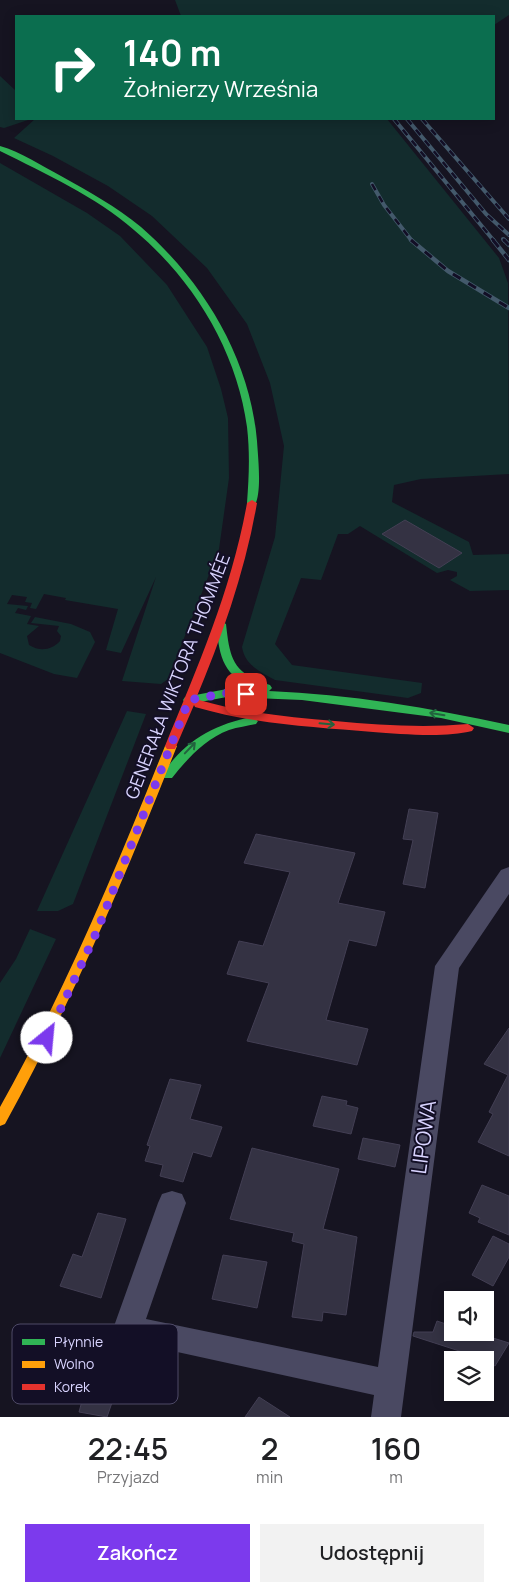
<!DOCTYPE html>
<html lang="pl">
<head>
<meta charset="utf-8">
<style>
  :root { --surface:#fff; --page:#f2f2f2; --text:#202124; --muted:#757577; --accent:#7c3aed }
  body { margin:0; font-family:Manrope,sans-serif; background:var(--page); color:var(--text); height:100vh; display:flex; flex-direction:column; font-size:19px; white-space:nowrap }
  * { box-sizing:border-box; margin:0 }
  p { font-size:16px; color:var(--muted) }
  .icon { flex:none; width:28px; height:28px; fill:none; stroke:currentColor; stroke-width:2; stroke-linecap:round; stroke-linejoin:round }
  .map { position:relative; height:1417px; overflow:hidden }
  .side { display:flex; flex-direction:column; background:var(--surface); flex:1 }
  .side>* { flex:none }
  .hud { position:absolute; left:15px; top:15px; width:480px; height:105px; border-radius:0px; box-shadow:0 2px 12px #0003; background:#0b6e4f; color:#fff; overflow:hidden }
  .fabs { position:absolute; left:444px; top:1291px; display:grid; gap:10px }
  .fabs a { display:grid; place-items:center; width:50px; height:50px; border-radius:0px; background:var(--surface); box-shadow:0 2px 12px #0003; font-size:25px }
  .pin { position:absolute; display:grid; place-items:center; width:42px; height:42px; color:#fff; margin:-21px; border-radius:10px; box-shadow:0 2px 8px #0006 }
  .me { position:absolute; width:55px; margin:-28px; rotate:28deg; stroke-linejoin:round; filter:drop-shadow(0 0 4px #0008) }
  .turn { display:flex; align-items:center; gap:18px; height:105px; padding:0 25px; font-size:22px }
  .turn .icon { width:65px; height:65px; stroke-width:2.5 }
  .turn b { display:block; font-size:35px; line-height:42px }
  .eta { display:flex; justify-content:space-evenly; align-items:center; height:85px; text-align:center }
  .eta b { font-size:30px; font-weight:600; line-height:35px }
  .action { display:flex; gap:10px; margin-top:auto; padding:10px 25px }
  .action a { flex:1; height:58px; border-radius:0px; background:var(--accent); color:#fff; font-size:20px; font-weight:600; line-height:58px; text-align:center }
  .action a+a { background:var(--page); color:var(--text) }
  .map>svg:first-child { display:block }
  .green { fill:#132c2d }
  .building { fill:#343243; stroke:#433f54 }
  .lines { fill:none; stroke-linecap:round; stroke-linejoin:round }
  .street { fill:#4a4962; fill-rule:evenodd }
  .fast { fill:#30b455; fill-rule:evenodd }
  .slow { fill:#ff9f0a; fill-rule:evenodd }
  .jam { fill:#e5322d; fill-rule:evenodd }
  .rail-far1-casing { stroke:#43596b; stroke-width:4 }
  .rail-casing { stroke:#43596b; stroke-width:4.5 }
  .rail-far1 { stroke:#130f26; stroke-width:2.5; stroke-dasharray:7; stroke-linecap:butt }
  .rail { stroke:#130f26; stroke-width:3; stroke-dasharray:9; stroke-linecap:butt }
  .oneway { stroke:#22623e }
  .route { stroke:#7c3aed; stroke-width:9; stroke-dasharray:0 16.2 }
  .labels { text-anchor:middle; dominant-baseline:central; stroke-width:4; stroke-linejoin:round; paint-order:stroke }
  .street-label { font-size:18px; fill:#d9d4ff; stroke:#130f26 }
  .near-street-label { font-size:21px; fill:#d9d4ff; stroke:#130f26 }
  .key { fill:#130f26; stroke:#4e4a67; stroke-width:1 }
  .key-label { font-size:14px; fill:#d9d4ff }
</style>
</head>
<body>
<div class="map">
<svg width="509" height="1417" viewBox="0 0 509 1417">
  <rect width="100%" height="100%" fill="#161421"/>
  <g class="green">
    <polygon points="175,0 509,0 509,15 494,25 494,16 181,16"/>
    <polygon points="0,76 16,91 16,119 31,119 4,128 0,127"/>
    <path d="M35,119h352l112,139 9,25 1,191 -88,5 -27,6 -2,17 77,40 4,13 36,-1v36l-39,1 -20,-11 7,-4v-4l-9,-2 -11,3 -77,-47 -12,8h-10l-17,46 -20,-2 -26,66 17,21 130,18 -1,10 -13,5 -133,-18c-15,-8 -30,-15 -33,-33l33,-110 9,-91 -14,-63 -23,-59 -40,-56 -55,-52 -44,-30 -55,-30 -39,-18z"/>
    <path d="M0,163l87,50 33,23 47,49 40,62 14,42 7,29 1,60 -10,71 -51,130 -7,5 -39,-3 34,-104 -35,76 -15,-3 12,-41 -53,-9 1,-2 -22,-4 -8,15 -6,-1 2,-5 -7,-1 2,-5 -15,-2 -5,9 21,2 -2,4 -8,-2 -3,5 16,3 -4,8 12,2 -12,10 2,9c11,7 23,5 31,-4l1,-5 -4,-5 2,-5 -28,-3 4,-6 36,7 19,8 5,10 -18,36 -23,-4 -54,-21z"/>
    <polygon points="127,711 146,714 73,904 58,911 37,911"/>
    <polygon points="30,929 56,939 0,1058 0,983 16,959"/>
  </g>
  <g class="building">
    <polygon points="405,520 462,553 439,568 382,534"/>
    <polygon points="409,809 438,813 425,888 403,884 413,840 403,839"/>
    <polygon points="256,834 355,853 338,903 385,912 376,946 349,940 326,1020 368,1029 357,1065 247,1041 269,983 227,974 239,941 263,946 290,872 244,863"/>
    <polygon points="509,1028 509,1156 478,1142 493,1114 489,1112 508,1075 484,1064"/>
    <polygon points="170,1079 201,1085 190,1119 222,1127 211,1157 193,1152 183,1182 160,1176 163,1165 145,1161 150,1146 147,1145"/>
    <polygon points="322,1096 347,1101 346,1105 358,1108 351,1134 313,1126"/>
    <polygon points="363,1138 400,1145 395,1167 358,1159"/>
    <polygon points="252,1148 339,1169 323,1229 357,1237 346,1315 323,1312 322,1321 292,1317 304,1244 292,1241 294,1233 230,1219"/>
    <polygon points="482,1185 509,1196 509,1235 478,1222 480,1218 469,1213"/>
    <polygon points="98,1213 126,1219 101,1298 60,1286 73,1254 82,1257"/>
    <polygon points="493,1236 509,1244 509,1257 493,1286 472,1275"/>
    <polygon points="223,1255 267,1262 257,1308 212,1299"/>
    <polygon points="437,1321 452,1326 452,1332 474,1332 509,1343 495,1366 481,1358 413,1336 414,1332 433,1332"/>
    <polygon points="103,1363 130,1369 122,1396 115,1394 107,1417 79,1412 82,1401 70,1398 81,1367 100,1372"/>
    <polygon points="259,1397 290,1417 245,1417"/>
  </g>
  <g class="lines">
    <polygon class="street" points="509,867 509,894 459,968 401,1417 371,1417 374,1395 118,1339 113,1329 158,1203 162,1194 172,1191 182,1194 186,1203 146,1319 378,1367 435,966 501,870"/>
    <g class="fast">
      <path d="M0,146c21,6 42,20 61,30 27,15 56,31 80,51 62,54 109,131 116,214 1,16 5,50 -2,64l-3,1 -5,-3c2,-26 3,-50 0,-76 -10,-76 -54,-148 -113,-197 -39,-34 -88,-56 -134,-79z"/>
      <path d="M221,621l5,3c4,36 7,49 44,61l2,3 -3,3c80,3 161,17 240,34v8l-68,-15 -139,-18 -75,-3 -38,7 -4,-1 -2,-3 2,-3 42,-8 36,2c-39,-13 -43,-29 -47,-67z"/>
      <path d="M252,717l6,4 -2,3c-9,2 -18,3 -27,6 -24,9 -41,28 -57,48h-8l-2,-3c21,-33 52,-51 90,-58z"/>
    </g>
    <path class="slow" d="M171,742l6,4c-51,129 -105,256 -172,378l-5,2v-19c65,-116 116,-238 165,-361z"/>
    <path class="jam" d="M252,500l5,3c-12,69 -35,134 -62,198l4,-1c45,13 89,17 136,21 44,4 88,7 133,3l6,4 -2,3c-27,7 -71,3 -99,1 -60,-5 -120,-8 -178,-25l-1,-2 -19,44h-8l-2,-3c33,-80 67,-158 82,-243z"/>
    <defs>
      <g id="rail-far1">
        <polyline points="394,119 494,241"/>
        <polyline points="407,119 486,214 509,235"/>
        <polyline points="422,119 509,219"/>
        <polyline points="372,184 384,205 412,241"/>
        <polyline points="503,239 505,241"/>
      </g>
      <g id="rail">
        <polyline points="411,240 448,271 509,308"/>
        <polyline points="493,240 509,260"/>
        <polyline points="504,240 509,245"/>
      </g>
    </defs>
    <use href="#rail-far1" class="rail-far1-casing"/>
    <use href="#rail" class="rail-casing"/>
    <use href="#rail-far1" class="rail-far1"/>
    <use href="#rail" class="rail"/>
  </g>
  <defs><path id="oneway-shaft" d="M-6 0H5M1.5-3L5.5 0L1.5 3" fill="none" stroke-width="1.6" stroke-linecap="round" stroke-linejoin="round" transform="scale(1.25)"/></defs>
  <g class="oneway">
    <use href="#oneway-shaft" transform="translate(437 714) rotate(-171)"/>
    <use href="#oneway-shaft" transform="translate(327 724) rotate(5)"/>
    <use href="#oneway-shaft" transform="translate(190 748) rotate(-46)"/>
  </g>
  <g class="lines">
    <polyline class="route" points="47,1038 97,931 189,700 227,693 246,694"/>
  </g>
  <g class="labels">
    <g class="street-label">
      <text transform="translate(177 676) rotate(-69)">GENERAŁA WIKTORA THOMMÉE</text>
    </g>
    <g class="near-street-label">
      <text transform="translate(423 1137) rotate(-82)">LIPOWA</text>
    </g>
  </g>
  <rect x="12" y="1324" width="166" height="80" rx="8" class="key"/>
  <rect x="22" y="1339" width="23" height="6" fill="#30b455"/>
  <rect x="22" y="1361" width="23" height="7" fill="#ff9f0a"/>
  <rect x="22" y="1384" width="23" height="6" fill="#e5322d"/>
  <g class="key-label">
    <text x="54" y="1347">Płynnie</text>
    <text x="54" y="1369">Wolno</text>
    <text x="54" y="1392">Korek</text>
  </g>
</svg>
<div class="fabs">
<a><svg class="icon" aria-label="sound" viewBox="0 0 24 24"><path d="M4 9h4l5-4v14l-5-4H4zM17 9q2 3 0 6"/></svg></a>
<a><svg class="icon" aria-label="layers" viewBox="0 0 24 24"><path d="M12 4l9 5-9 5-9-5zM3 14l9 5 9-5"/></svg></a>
</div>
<div class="pin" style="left:246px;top:694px;background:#d93025"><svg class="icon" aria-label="arrive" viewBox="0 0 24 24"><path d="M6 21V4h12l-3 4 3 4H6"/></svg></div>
<svg class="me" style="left:47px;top:1038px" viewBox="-20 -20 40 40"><circle r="19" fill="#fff"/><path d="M0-13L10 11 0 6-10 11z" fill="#7c3aed"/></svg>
<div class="hud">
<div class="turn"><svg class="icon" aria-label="right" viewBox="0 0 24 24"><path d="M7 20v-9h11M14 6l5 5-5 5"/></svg><div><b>140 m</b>Żołnierzy Września</div></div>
</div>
</div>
<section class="side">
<div class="eta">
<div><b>22:45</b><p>Przyjazd</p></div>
<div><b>2</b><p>min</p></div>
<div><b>160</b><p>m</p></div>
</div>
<div class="action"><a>Zakończ</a><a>Udostępnij</a></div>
</section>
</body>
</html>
